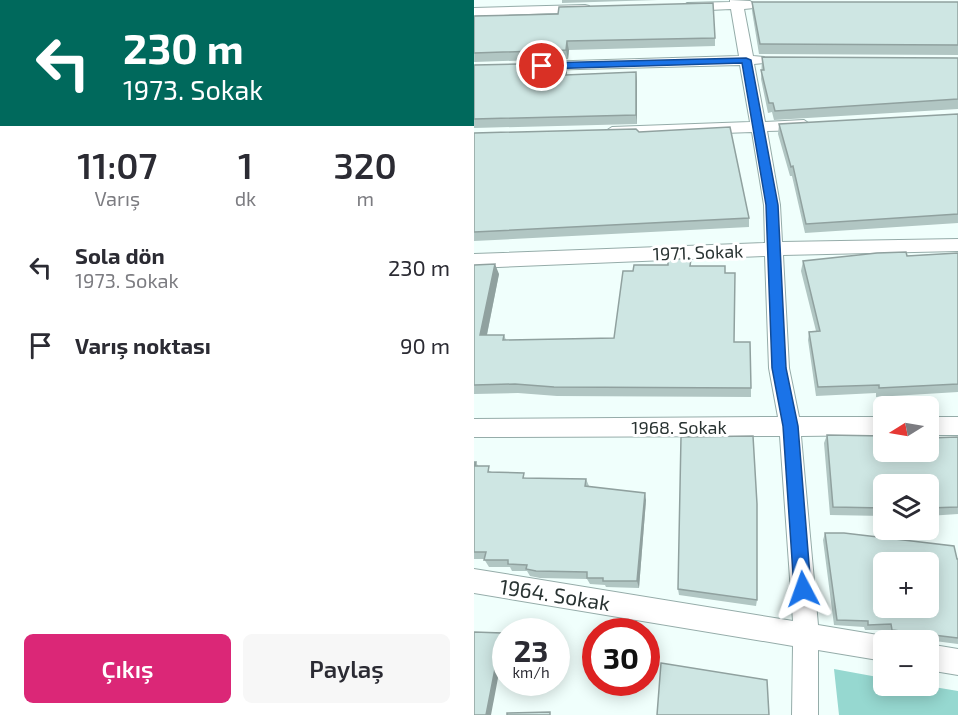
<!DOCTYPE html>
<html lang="tr">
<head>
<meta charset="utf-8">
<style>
  :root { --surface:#fff; --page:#f7f7f7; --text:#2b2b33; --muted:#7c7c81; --accent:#db2777 }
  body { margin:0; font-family:"Exo 2",sans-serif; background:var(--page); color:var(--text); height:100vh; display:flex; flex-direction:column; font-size:22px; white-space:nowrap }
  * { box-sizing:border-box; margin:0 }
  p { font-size:20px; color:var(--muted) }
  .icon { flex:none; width:33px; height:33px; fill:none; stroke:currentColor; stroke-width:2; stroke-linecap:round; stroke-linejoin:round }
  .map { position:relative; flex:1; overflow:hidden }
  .drawer { display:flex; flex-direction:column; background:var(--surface); width:474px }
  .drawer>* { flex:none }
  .top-card { background:#00695c; color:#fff; overflow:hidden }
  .needle { width:39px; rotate:259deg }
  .fabs { position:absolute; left:399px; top:396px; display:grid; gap:12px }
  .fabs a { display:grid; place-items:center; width:66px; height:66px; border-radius:9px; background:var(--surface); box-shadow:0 3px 15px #0003; font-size:30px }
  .speed { position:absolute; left:18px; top:618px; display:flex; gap:12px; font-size:30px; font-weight:700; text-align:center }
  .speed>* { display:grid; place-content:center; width:78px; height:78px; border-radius:50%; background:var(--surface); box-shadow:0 3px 15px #0003; line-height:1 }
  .speed small { font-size:15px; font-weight:400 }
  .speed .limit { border:9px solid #d22; background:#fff; color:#111 }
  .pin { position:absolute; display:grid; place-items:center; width:51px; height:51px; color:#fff; margin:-26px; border:3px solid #fff; border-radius:50%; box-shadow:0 2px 6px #0007 }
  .me { position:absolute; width:66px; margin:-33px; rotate:356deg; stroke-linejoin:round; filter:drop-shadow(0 0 4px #0008) }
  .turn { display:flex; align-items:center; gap:21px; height:126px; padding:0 24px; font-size:27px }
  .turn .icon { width:78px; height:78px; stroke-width:2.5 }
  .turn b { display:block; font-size:42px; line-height:51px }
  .eta { display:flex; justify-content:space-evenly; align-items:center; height:102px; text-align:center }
  .eta b { font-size:36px; font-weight:600; line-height:42px }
  .cta { display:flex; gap:12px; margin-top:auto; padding:12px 24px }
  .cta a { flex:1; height:69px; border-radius:9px; background:var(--accent); color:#fff; font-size:24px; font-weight:600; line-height:69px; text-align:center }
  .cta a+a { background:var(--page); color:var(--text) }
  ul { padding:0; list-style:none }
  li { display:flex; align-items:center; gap:18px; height:78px; padding:0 24px }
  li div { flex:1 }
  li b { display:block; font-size:22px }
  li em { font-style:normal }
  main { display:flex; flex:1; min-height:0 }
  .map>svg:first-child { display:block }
  .green { fill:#96d8d0 }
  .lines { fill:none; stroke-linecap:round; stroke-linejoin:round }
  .minor-casing { stroke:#95aca9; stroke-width:2 }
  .minor { fill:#fff; fill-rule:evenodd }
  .wall { fill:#b1c6c3 }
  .shaded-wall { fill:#90a19f }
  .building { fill:#cee6e3; stroke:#90a19f; stroke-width:1.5; fill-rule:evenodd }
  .route { fill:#1a73e8; stroke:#114b97; stroke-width:1.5 }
  .labels { text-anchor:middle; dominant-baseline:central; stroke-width:6; stroke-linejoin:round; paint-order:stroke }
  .street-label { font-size:18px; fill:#293332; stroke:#fff }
  .near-street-label { font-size:21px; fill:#293332; stroke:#fff }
</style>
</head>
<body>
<main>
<section class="drawer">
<div class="top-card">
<div class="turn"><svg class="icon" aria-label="left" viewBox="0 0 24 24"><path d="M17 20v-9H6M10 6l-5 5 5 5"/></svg><div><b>230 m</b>1973. Sokak</div></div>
</div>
<div class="eta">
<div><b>11:07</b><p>Varış</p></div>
<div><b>1</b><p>dk</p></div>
<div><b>320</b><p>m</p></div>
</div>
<ul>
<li><svg class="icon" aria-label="left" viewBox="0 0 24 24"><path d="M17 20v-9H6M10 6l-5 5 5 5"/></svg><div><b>Sola dön</b><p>1973. Sokak</p></div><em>230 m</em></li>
<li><svg class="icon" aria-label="arrive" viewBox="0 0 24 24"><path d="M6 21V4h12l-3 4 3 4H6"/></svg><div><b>Varış noktası</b></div><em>90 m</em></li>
</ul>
<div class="cta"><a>Çıkış</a><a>Paylaş</a></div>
</section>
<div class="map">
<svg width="484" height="715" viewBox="0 0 484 715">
  <rect width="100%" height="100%" fill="#f0fffc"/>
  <polygon class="green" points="360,669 409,678 410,686 454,686 484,691 484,715 365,715"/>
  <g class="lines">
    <defs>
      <g id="minor">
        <polygon points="256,0 276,1 282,5 280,8 270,9 279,56 290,57 292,60 290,63 280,64 291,122 330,120 337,125 330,130 293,131 306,205 308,242 484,239 484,251 309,255 315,368 325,417 410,417 410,435 327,436 344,625 410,636 419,640 410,640 410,661 344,650 344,715 318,715 319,646 0,593 0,569 319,621 306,436 0,437 0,419 304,417 295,368 291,256 0,268 0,254 291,243 290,205 278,132 138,137 130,132 138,127 276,122 266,65 66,70 59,66 66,62 265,56 257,9 213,11 207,7 213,3 256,2"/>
        <polygon points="111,5 115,6 117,9 115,12 0,16 0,8"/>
        <rect x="454" y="417" width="30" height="18"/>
        <polygon points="454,644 484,649 484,675 454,670"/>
      </g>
    </defs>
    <use href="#minor" class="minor-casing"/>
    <use href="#minor" class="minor"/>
  </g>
  <g class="wall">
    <polygon points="88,0 184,0 88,3"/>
    <polygon points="278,2 484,2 484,55 285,54 278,11"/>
    <polygon points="0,16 241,38 241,46 95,50 94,59 0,62"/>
    <polygon points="288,57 484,58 484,109 300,120 298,112 294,113 287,79"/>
    <polygon points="0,65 93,71 93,75 162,72 163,124 0,128"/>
    <polygon points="484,114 484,223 331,233 318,176 316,176 304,134 305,124"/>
    <polygon points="165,132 275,218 275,227 0,241 0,133"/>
    <polygon points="484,253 484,392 402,397 402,393 342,396 334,340 335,332 342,331 327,271 329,261"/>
    <polygon points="0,265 25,274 13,335 30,335 32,340 140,338 159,271 217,266 251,273 260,342 277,388 277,397 83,396 44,393 0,394"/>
    <polygon points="353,435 410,452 484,437 484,514 454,516 454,484 410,484 410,516 356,515 350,443"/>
    <polygon points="0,462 2,462 4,466 18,472 53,478 112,479 115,486 172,500 165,588 132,587 131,585 116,584 113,579 66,578 56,576 53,571 38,571 36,567 15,567 10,559 0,559"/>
    <polygon points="351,533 484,559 484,644 414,635 413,630 391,630 390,627 360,625 349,540"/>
    <polygon points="204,589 283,600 282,606 205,595"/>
  </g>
  <g class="shaded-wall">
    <polygon points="93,41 95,50 94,59 92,50"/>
    <polygon points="92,63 93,71 92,84 91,75"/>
    <polygon points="162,72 163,81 163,124 162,115"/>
    <polygon points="21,264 25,274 11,344 6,335"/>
    <polygon points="171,493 172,500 165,588 163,581"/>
    <polygon points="28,633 32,636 17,715 12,715"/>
  </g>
  <g class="building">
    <polygon points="278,2 484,2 484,45 286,44"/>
    <polygon points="239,3 241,38 93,41 92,50 0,53 0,16 84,14 85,7"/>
    <polygon points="288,57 484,58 484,99 301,111 299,103 295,103 287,70 290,70"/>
    <polygon points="92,63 91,75 162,72 162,115 0,119 0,65"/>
    <polygon points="484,114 484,214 332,224 319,166 317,167 305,124"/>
    <polygon points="256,127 275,218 0,232 0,133 162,129 165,132"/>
    <polygon points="432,252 433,256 484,253 484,384 405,388 405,385 344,387 335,332 346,331 329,261 403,253"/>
    <polygon points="194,259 217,259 216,266 251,266 251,273 261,273 260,342 276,342 277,388 80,387 41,384 0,385 0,265 21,264 6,335 30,335 29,340 140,338 149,271 159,271 160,265 194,265"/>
    <polygon points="353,435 410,436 410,452 454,452 454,438 484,437 484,507 454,508 454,484 410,484 410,508 359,507"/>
    <polygon points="279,436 283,504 283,600 204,589 207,437"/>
    <polygon points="0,462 2,462 1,466 15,466 14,472 50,473 49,478 112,479 111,486 171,493 163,581 129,581 129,578 113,578 113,572 62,571 52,569 53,565 34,564 34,560 10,560 12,552 0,552"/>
    <path d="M351,533h19l110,13 3,13h1v79l-66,-8 -1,-6 -23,1v-4l-31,-1zM410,562h44v46h-44z"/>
    <polygon points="0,632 28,633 12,715 0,715"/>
    <polygon points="187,663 293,680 295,715 183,715"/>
    <polygon points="76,712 76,715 33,715 33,713"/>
  </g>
  <polygon class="route" points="272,58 277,60 304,205 312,368 324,426 337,589 335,595 329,597 323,595 320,589 309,426 298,368 292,205 268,63 68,69 63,66 68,63"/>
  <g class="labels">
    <g class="street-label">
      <text transform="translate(224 252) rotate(-2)">1971. Sokak</text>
      <text x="205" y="427">1968. Sokak</text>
    </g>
    <g class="near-street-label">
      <text transform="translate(81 594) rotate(9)">1964. Sokak</text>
    </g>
  </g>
</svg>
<div class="fabs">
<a><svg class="needle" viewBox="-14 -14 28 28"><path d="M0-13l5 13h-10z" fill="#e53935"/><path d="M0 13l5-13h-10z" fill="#7c7c81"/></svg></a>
<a><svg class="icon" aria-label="layers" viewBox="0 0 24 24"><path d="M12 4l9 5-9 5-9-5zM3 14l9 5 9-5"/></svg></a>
<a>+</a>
<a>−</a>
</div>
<div class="speed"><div>23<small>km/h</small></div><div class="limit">30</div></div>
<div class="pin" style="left:68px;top:66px;background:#d93025"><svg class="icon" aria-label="arrive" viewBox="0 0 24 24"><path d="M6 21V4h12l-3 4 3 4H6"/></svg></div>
<svg class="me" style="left:329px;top:589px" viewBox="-20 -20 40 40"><path d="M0-17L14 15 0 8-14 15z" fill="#1a73e8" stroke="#fff" stroke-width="4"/></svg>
</div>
</main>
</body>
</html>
